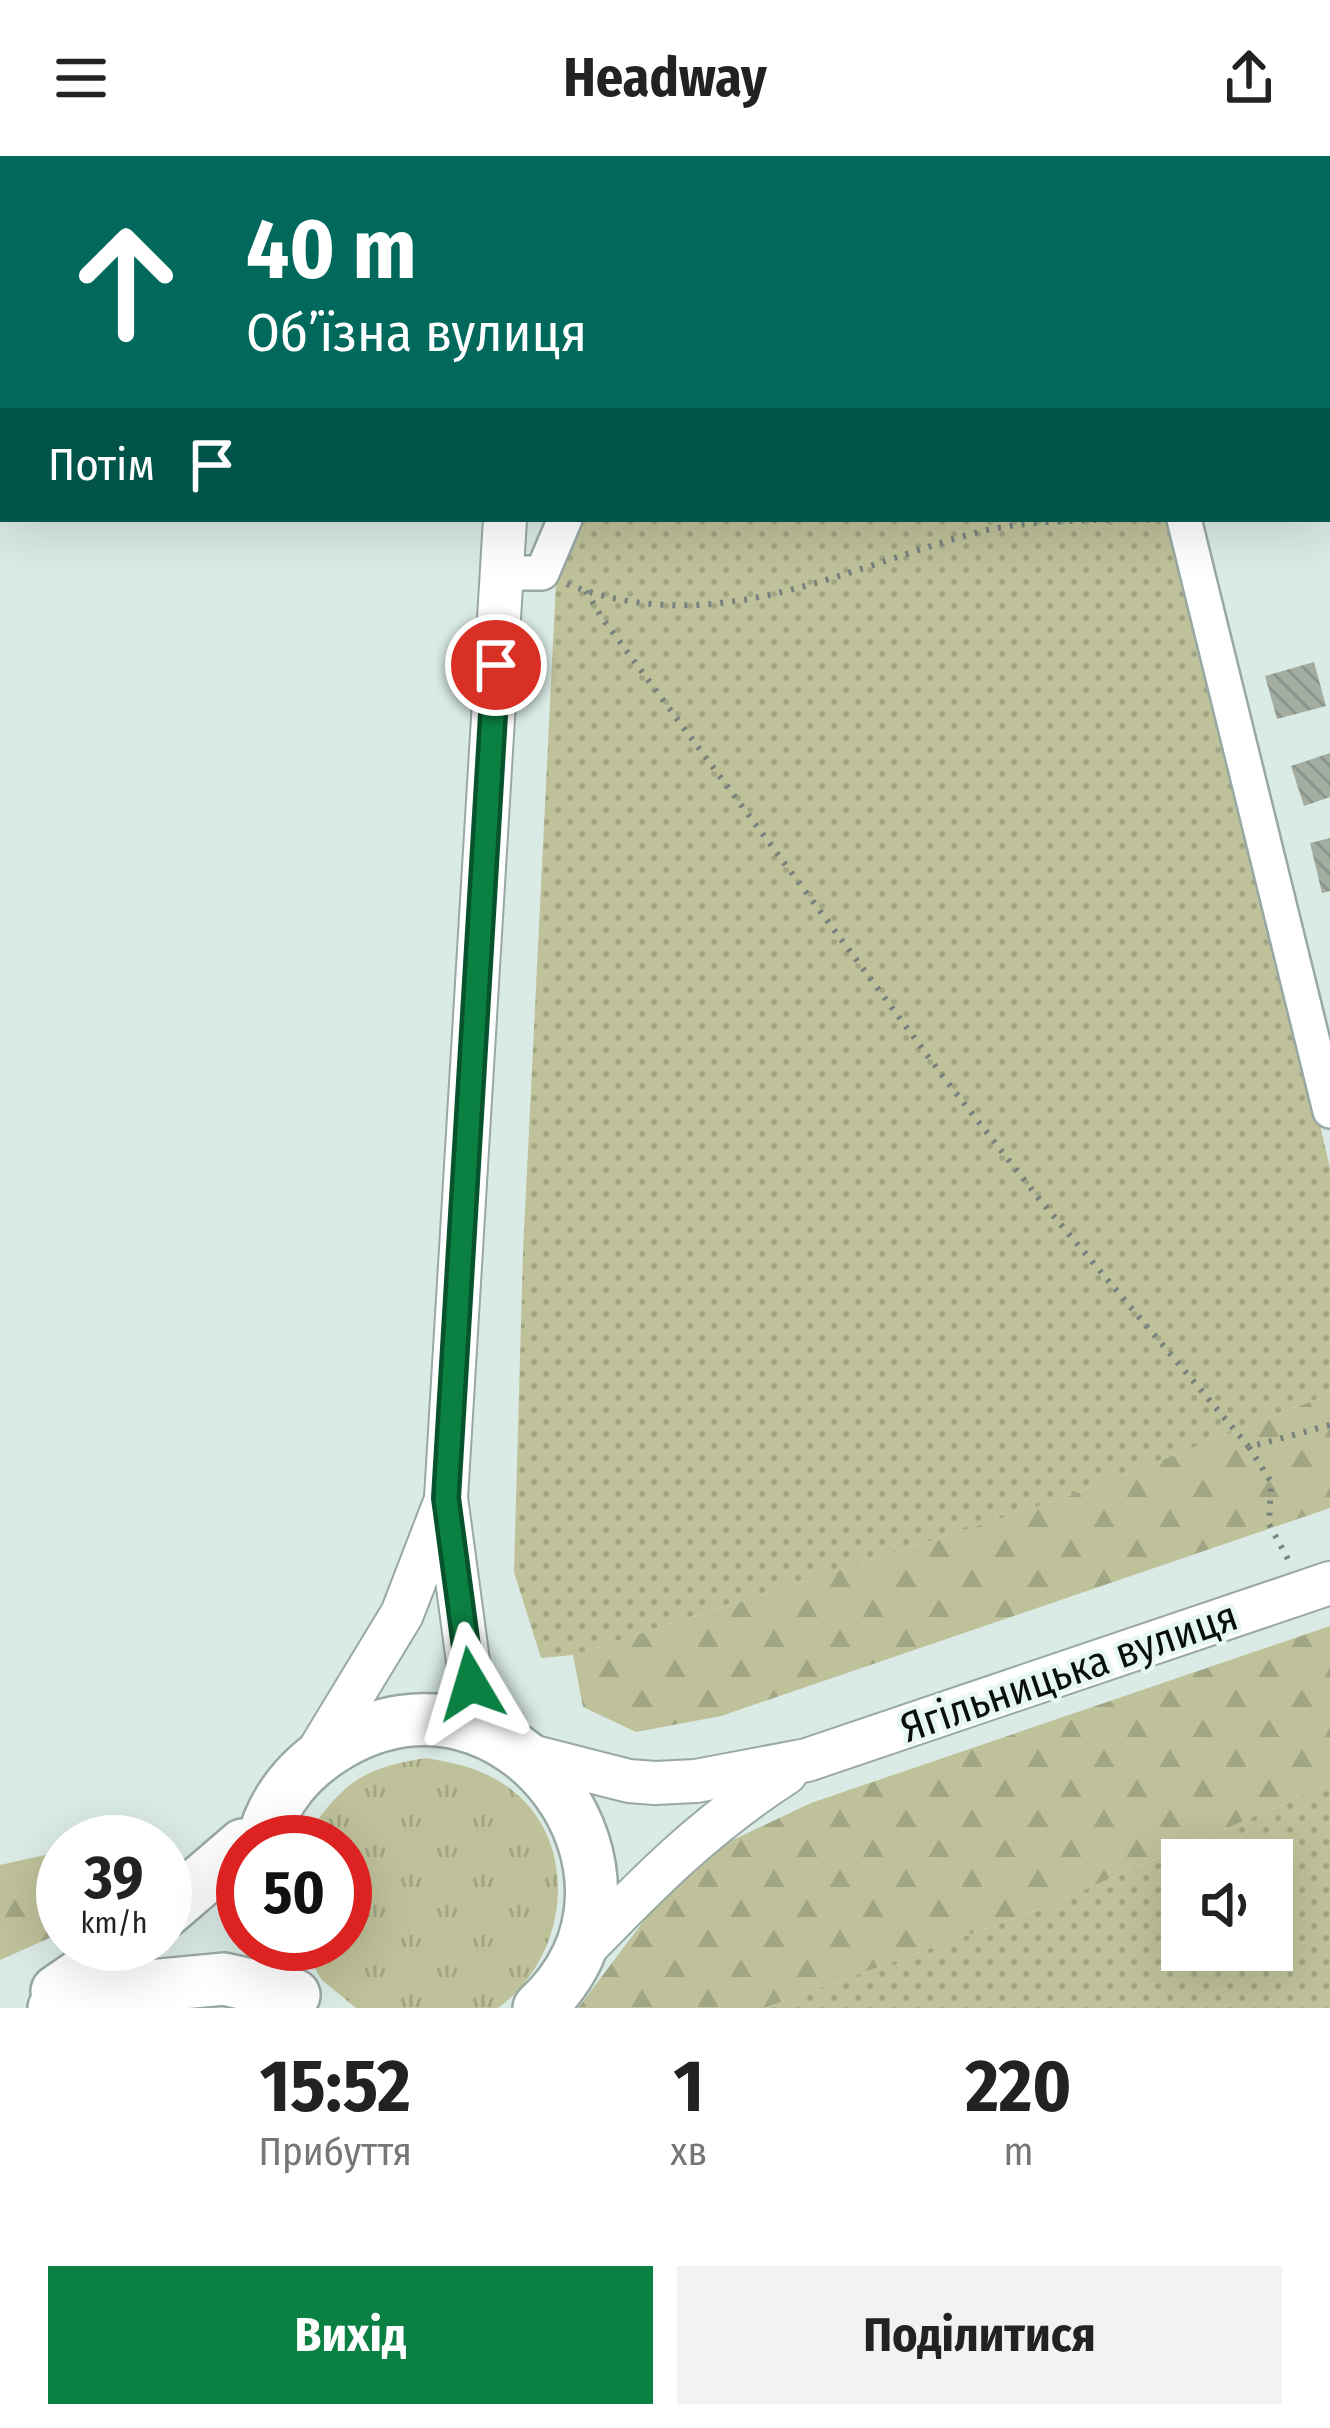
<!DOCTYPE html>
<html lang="uk">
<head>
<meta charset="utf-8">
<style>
  :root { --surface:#fff; --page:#f2f2f2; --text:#222; --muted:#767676; --accent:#0b8043 }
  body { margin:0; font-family:"Fira Sans Condensed",sans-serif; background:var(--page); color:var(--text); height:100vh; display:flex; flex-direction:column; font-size:45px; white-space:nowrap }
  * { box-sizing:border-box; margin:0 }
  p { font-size:39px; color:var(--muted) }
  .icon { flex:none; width:66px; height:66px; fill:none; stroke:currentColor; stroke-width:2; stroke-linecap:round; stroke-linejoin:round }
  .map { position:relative; height:1852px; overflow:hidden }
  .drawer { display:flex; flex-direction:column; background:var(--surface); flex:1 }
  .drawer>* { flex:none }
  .guide { position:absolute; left:0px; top:0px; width:1332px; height:366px; box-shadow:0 12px 48px #0002; background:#00695c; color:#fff; overflow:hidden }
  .tools { position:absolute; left:1161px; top:1683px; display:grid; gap:24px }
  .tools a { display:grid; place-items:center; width:132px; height:132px; border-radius:0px; background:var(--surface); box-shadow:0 12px 48px #0002; font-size:60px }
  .speed { position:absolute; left:36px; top:1659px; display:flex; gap:24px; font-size:60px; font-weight:700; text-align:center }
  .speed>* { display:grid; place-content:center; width:156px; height:156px; border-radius:50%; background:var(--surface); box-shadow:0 12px 48px #0002; line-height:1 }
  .speed small { font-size:30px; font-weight:400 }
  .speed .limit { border:18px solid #d22; background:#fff; color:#111 }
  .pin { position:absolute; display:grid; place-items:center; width:102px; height:102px; color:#fff; margin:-51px; border:6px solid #fff; border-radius:50%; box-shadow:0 3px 12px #0007 }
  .me { position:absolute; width:132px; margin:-66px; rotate:353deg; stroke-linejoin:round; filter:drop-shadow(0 0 9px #0008) }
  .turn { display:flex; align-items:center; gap:42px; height:252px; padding:0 48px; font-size:54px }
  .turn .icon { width:156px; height:156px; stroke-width:2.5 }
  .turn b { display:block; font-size:84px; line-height:102px }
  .then { display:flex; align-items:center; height:114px; padding:0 48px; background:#0003; gap:24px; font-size:45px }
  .eta { display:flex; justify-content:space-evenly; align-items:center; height:204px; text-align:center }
  .eta b { font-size:72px; font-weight:700; line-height:84px }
  .primary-button { display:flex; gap:24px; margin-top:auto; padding:24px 48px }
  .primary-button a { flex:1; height:138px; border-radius:0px; background:var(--accent); color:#fff; font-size:48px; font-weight:700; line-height:138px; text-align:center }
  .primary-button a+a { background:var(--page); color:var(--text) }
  header { display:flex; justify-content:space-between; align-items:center; height:156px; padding:0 48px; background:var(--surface); font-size:54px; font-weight:700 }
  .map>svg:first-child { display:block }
  .grass { fill:url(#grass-tufts) }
  .forest { fill:url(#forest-firs) }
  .garden { fill:url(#garden-dots); fill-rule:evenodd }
  .building { fill:url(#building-back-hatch) }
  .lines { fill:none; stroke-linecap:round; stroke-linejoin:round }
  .minor-casing { stroke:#98a8a2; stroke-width:38 }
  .major-casing { stroke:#98a8a2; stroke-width:46 }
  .highway-casing { stroke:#98a8a2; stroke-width:56 }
  .path { stroke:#77827e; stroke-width:6; stroke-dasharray:3 9; stroke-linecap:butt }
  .minor { stroke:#fff; stroke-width:33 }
  .major { stroke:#fff; stroke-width:42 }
  .highway { stroke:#fff; stroke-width:51 }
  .route-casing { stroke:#07532c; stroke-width:30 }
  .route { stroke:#0b8043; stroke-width:21 }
  .labels { text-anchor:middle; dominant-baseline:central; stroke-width:9; stroke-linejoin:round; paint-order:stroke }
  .street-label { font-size:42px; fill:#090f0d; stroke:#e7f8f1 }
</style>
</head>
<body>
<header><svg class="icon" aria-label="menu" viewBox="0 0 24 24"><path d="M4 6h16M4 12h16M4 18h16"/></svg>Headway<svg class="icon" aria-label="share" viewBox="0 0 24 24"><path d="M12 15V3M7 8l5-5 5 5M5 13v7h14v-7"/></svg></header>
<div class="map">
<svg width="1330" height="1852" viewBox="0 0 1330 1852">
  <defs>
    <pattern id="grass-tufts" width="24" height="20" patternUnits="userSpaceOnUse" patternTransform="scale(3)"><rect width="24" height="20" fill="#bec199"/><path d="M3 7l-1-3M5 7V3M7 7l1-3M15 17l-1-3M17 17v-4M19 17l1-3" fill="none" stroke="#a2a583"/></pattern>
    <pattern id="forest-firs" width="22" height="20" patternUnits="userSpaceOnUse" patternTransform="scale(3)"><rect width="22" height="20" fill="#bec199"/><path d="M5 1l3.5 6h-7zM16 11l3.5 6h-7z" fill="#a2a583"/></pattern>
    <pattern id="garden-dots" width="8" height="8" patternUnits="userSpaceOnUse" patternTransform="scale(3)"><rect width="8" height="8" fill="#bec199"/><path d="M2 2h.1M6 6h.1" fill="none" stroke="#a2a583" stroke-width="1.8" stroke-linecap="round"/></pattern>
    <pattern id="building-back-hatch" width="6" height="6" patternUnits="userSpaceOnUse" patternTransform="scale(3)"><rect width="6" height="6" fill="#a3ada2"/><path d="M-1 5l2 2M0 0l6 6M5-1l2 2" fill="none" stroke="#8b948a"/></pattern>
  </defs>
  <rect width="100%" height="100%" fill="#daeae4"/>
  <path class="grass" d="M426,1602c29,5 54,10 79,27 78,53 65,171 -7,223h-142l-34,-28 -22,-36h45v-102l-43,-1c41,-56 54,-72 124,-83z"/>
  <g class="forest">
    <polygon points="1330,1238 1330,1352 721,1560 636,1576 583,1551 573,1499 1064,1342"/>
    <polygon points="1330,1470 1330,1628 1035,1755 765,1852 578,1852 689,1705 811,1647"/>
    <polygon points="63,1695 63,1776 0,1804 0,1709"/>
  </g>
  <g class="garden">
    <polygon points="604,0 999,0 604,3"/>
    <polygon points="579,363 1178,363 1330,1012 1330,1238 1064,1342 573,1499 541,1502 514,1416 523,1096 556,426"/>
    <path d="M1330,1628v224h-565l270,-97zM1182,1704h90v90h-90z"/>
  </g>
  <g class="building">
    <polygon points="1314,506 1326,550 1277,563 1265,520"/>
    <polygon points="1330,597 1330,641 1304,650 1291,610"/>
    <polygon points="1330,682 1330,735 1322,737 1310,687"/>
  </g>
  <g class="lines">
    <defs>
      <g id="minor">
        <polyline points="588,3 588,0"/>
        <polyline points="1184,363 1330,955"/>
        <polyline points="502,417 542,417 565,363"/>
      </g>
      <g id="major">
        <polyline points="523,3 523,0"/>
        <polyline points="477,1572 446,1342 505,363"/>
        <polyline points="527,1599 629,1625 655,1627 696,1625 807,1604 1330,1427"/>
        <polyline points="314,1603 402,1458 444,1349"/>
        <path d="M576,1801c69,-71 126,-130 210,-184"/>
      </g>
      <g id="highway">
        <path d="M262,1686c12,-44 38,-75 77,-98 172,-100 341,133 200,264"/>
        <polyline points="165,1756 243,1689"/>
        <polyline points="57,1835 126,1788"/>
        <polyline points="54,1852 119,1833 224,1823 294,1839"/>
      </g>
    </defs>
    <use href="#minor" class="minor-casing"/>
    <use href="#major" class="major-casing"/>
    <use href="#highway" class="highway-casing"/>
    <g class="path">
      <polyline points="1329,277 1330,277"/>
      <polyline points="1134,363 1155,364"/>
      <path d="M567,428c143,56 269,-12 404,-50 51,-14 105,-13 157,-15"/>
      <polyline points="586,435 602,462 948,927 1040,1044 1249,1291 1330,1269"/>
      <polyline points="1249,1291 1271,1326 1269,1368 1290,1407"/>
    </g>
    <use href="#minor" class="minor"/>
    <use href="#major" class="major"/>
    <use href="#highway" class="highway"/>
  </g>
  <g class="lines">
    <defs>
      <polyline id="route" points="471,1528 446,1342 496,509"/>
    </defs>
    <use href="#route" class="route-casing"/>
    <use href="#route" class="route"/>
  </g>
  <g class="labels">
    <g class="street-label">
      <text transform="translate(1069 1516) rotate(-19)">Ягільницька вулиця</text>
    </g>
  </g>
</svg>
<div class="tools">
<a><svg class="icon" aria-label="sound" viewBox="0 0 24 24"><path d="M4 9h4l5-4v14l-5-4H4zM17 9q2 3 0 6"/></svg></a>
</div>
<div class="speed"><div>39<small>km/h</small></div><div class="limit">50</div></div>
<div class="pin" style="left:496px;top:509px;background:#d93025"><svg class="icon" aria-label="arrive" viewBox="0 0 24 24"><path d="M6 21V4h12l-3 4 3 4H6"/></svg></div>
<svg class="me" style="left:471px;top:1528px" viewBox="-20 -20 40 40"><path d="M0-17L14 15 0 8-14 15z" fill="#0b8043" stroke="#fff" stroke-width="4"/></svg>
<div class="guide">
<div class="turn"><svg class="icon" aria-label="ahead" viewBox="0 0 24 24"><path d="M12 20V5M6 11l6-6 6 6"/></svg><div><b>40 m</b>Обʼїзна вулиця</div></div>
<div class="then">Потім<svg class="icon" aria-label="arrive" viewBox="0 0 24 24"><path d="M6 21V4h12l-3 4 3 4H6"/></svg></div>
</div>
</div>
<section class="drawer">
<div class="eta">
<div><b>15:52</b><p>Прибуття</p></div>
<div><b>1</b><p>хв</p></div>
<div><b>220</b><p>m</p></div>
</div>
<div class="primary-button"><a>Вихід</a><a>Поділитися</a></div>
</section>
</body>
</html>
